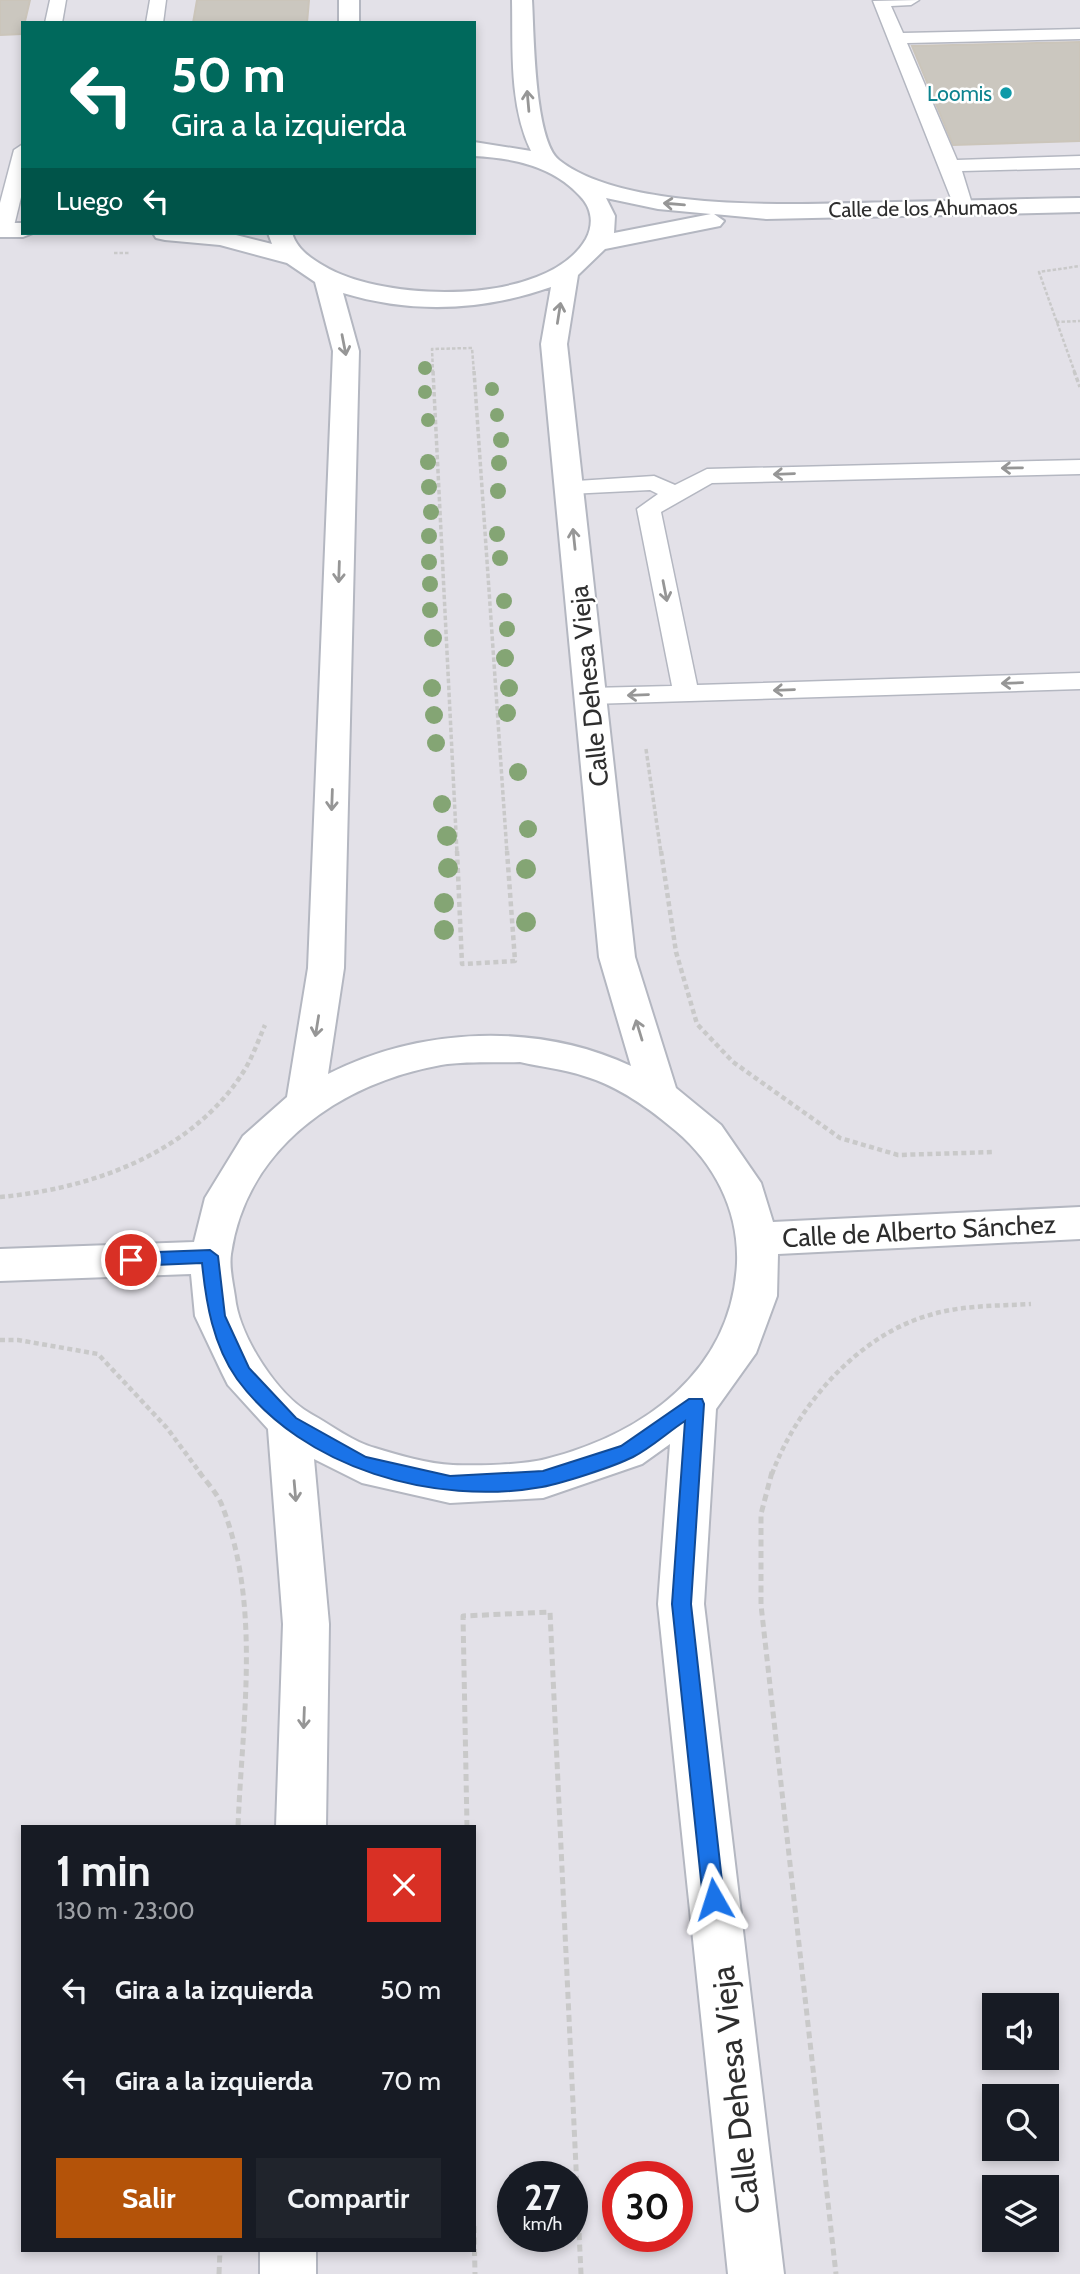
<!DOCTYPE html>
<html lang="es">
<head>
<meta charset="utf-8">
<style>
  :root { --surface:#171b24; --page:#20242c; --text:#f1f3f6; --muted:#9ea1a6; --accent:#b45309 }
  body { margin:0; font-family:Cabin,sans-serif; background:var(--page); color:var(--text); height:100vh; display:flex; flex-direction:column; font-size:26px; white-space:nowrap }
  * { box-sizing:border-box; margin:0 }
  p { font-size:23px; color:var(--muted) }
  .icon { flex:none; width:38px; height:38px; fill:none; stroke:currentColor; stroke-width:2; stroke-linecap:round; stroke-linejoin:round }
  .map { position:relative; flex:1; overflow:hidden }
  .drawer { position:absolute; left:21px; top:1825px; width:455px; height:427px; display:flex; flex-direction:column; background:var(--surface); border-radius:0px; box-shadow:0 4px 10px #0003 }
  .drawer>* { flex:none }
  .banner { position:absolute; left:21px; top:21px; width:455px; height:214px; border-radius:0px; box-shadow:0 4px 10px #0003; background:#00695c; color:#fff; overflow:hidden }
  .fabs { position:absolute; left:982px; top:1993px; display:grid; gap:14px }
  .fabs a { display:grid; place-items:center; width:77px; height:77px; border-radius:0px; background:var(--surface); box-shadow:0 4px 10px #0003; font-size:35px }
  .speed { position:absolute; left:497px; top:2161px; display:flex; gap:14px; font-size:35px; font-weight:700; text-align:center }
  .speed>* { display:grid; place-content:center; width:91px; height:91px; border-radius:50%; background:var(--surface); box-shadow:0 4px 10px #0003; line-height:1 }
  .speed small { font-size:18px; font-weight:400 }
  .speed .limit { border:10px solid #d22; background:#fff; color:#111 }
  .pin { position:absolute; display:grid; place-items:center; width:60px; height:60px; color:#fff; margin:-30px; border:4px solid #fff; border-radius:50%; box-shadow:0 2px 7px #0007 }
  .me { position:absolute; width:77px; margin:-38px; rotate:354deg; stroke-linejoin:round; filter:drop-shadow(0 0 5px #0008) }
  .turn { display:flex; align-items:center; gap:24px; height:147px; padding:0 35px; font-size:32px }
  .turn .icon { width:91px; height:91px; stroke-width:2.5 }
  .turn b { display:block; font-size:49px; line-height:60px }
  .then { display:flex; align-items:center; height:66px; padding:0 35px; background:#0003; gap:14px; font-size:26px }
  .round { display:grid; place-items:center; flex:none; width:74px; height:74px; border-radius:0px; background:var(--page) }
  .summary { display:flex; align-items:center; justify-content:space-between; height:119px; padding:0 35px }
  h1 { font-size:42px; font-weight:700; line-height:52px }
  .action { display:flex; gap:14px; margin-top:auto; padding:14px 35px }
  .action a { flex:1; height:80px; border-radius:0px; background:var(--accent); color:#fff; font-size:28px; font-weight:700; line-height:80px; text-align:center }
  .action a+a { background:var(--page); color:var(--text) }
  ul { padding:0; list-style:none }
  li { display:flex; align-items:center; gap:21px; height:91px; padding:0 35px }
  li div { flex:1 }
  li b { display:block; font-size:26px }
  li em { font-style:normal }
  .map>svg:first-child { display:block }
  .industrial { fill:#e3e1e8; fill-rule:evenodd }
  .building { fill:#cbc7bf; stroke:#cbc5ba; stroke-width:2 }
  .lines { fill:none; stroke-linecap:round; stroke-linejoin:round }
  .lane-casing { stroke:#b4b7c1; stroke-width:3 }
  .street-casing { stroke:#b4b7c1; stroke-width:4 }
  .path-far3 { stroke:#c9c9c9; stroke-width:2.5; stroke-dasharray:3.5 2; stroke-linecap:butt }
  .path-far2 { stroke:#c9c9c9; stroke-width:3.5; stroke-dasharray:4.5 2.5; stroke-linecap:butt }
  .path-far1 { stroke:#c9c9c9; stroke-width:4.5; stroke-dasharray:5 3.5; stroke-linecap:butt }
  .path { stroke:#c9c9c9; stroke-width:5; stroke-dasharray:7 4.5; stroke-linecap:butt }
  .lane { fill:#fff; fill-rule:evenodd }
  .street { fill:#fff; fill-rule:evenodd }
  .tree { fill:#84a574 }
  .oneway { stroke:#969696 }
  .route { fill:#1a73e8; stroke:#114b97; stroke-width:2 }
  .culture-dot { fill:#0f9aa8; stroke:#fff; stroke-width:2.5 }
  .labels { text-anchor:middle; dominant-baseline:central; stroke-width:5; stroke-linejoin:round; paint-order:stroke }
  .far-culture-label { font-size:21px; fill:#0d838f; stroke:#fff; text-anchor:end }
  .far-street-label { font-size:21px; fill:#2e2e2e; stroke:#fff }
  .street-label { font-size:26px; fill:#2e2e2e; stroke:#fff }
  .near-street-label { font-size:32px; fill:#2e2e2e; stroke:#fff }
</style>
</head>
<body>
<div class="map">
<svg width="1080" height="2274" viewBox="0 0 1080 2274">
  <rect width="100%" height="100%" fill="#efe9e1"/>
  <path class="industrial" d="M0,0h1080v2274h-1080zM23,23h451v210h-451zM23,1827h451v423h-451zM994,2006h52v52h-52zM994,2096h52v53h-52zM513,2177h59v59h-59zM618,2177h59v59h-59zM994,2188h52v52h-52z"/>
  <g class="building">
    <polygon points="0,0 30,0 22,34 0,35"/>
    <polygon points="197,0 309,0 307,23 193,23"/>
    <polygon points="1080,42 1080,141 953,145 912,46"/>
  </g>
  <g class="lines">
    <defs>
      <g id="lane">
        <polygon points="50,0 66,0 62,23 45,23"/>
        <polygon points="150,0 166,0 163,23 146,23"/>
        <polygon points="919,0 911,5 891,6 903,33 1080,29 1080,39 907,43 957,160 1080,156 1080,168 962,171 973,207 970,211 956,211 873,1"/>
        <polygon points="23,144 23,189 13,230 3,236 0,235 0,203 14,150"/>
        <polygon points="1080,460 1080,474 712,483 661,512 697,685 1080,673 1080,689 590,704 581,702 577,696 581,690 590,688 672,686 637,509 658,494 650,490 569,494 561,492 557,487 561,482 654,476 675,485 707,469"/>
      </g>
      <g id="street">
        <rect x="339" y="0" width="20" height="23"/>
        <path d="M512,0h20c2,32 2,140 27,160 68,54 250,44 336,42 61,-1 123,-3 185,-4v14l-314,7 -52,-5 10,7 -4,5 -115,23 -27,26 -11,69 68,613 41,131 45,37 40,58 12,39 307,-15v32l-302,15 -1,42 -21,57 -40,56 -12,195 80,670h-56l-70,-670 12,-160 -28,20 -99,34 -93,5 -88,-20 -48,-24 15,165 -3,203h-50l7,-203 -15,-195 -40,-44 -6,-12 -27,-57 -4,-42 -191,7v-32l194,-7 11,-44 38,-62 44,-39 21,-129 25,-617 -18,-69 -28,-19 -67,-18 -55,-5 -9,-2 -3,-5h75l44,11 -4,-11h24c5,16 18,25 32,33 59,36 223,41 262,-27 8,-15 6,-31 -6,-43 -27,-30 -67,-38 -106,-40v-14l57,9c-22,-46 -18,-102 -19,-151zM606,198l52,11 53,5 -97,19 1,-17zM551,287l-10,57 58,613 32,109c-93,-44 -211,-39 -303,8l16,-106 15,-617 -16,-58c69,21 140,18 208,-6zM520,1062c21,5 43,7 64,14 34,10 65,32 92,55 39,33 63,80 61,132 -5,108 -93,171 -191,196 -24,6 -67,7 -93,6 -25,-1 -55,-10 -78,-17 -22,-6 -44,-23 -64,-34 -34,-19 -72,-78 -76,-117 -2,-14 -6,-29 -4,-43 15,-106 109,-171 210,-189 25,-4 53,-2 79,-3z"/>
        <polygon points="0,223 23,223 23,233 33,233 23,237 0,237"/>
        <rect x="260" y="2250" width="56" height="24"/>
      </g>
    </defs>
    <use href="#lane" class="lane-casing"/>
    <use href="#street" class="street-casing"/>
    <g class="path-far3">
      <polyline points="114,253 129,253"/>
      <polyline points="1056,322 1080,321"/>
      <polyline points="433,373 432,349 472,348 474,373"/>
      <polyline points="1075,373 1039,272 1080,266"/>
    </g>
    <g class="path-far2">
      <polyline points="433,371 457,853"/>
      <polyline points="474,371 507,853"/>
      <polyline points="1074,371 1080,387"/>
      <polyline points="646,749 661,853"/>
    </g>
    <g class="path-far1">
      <polyline points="457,851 462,964 515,961 507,851"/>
      <polyline points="661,851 676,952 697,1024 733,1062 840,1138 898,1155 995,1152"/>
      <path d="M0,1197c90,-8 190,-43 242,-123 10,-15 16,-33 23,-49"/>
      <polyline points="0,1340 18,1340 98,1354 167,1428 201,1474"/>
      <path d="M772,1474c25,-68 86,-139 158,-159 32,-10 67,-9 101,-11"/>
    </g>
    <g class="path">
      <path d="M199,1472c7,9 17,20 22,31 41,101 21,217 17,324"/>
      <polyline points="772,1472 761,1514 761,1605 836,2274"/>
      <polyline points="467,1827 463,1616 550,1612 581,2274"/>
      <polyline points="474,2226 475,2274"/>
      <polyline points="219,2274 220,2250"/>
    </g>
    <use href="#lane" class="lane"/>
    <use href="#street" class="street"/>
  </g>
  <g class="tree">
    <circle cx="425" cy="368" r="7"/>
    <circle cx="492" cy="389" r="7"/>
    <circle cx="425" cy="392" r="7"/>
    <circle cx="497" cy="415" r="7"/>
    <circle cx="428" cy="420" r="7"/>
    <circle cx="501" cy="440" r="8"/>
    <circle cx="428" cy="462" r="8"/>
    <circle cx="499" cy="463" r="8"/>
    <circle cx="429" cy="487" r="8"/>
    <circle cx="498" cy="491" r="8"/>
    <circle cx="431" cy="512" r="8"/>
    <circle cx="497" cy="534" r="8"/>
    <circle cx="429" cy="536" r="8"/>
    <circle cx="500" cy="558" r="8"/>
    <circle cx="429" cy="562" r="8"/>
    <circle cx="430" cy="584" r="8"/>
    <circle cx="504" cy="601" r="8"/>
    <circle cx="430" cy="610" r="8"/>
    <circle cx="507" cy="629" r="8"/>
    <circle cx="433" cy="638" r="9"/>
    <circle cx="505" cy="658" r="9"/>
    <circle cx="432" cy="688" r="9"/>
    <circle cx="509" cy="688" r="9"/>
    <circle cx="507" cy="713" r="9"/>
    <circle cx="434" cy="715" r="9"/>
    <circle cx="436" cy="743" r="9"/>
    <circle cx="518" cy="772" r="9"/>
    <circle cx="442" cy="804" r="9"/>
    <circle cx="528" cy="829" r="9"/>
    <circle cx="447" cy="836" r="10"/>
    <circle cx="448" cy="868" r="10"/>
    <circle cx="526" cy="869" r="10"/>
    <circle cx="444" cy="903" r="10"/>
    <circle cx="526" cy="922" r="10"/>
    <circle cx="444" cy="930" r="10"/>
  </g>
  <defs><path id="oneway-shaft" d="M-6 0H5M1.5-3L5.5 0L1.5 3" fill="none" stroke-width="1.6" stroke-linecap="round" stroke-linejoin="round" transform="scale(1.75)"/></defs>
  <g class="oneway">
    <use href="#oneway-shaft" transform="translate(528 101) rotate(-95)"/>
    <use href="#oneway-shaft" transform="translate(674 204) rotate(-175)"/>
    <use href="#oneway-shaft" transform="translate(559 313) rotate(-81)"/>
    <use href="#oneway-shaft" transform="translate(344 345) rotate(79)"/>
    <use href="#oneway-shaft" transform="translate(1012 468) rotate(179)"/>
    <use href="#oneway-shaft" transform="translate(784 474) rotate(178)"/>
    <use href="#oneway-shaft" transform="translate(574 539) rotate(-96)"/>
    <use href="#oneway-shaft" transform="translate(339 572) rotate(92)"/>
    <use href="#oneway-shaft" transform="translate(665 591) rotate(79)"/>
    <use href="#oneway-shaft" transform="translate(1012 683) rotate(178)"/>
    <use href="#oneway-shaft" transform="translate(784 690) rotate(178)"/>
    <use href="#oneway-shaft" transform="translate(638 695) rotate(178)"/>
    <use href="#oneway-shaft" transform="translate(332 800) rotate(92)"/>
    <use href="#oneway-shaft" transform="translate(317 1026) rotate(99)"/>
    <use href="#oneway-shaft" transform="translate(639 1030) rotate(-107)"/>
    <use href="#oneway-shaft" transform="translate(295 1491) rotate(85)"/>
    <use href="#oneway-shaft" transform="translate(304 1718) rotate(92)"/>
  </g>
  <path class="route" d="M210,1250l8,6 7,60 24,52 47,50 70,39 84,19 93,-5 78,-25 68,-47h13l2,5 -13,200 33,295 -3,7 -7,4 -8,-4 -3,-7 -31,-295 13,-183c-17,11 -34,27 -52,36 -20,10 -70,26 -91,30 -107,19 -239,-18 -305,-108 -24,-34 -31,-76 -35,-116l-71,3 -8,-6 8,-7z"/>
  <circle class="culture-dot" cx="1006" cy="93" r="7"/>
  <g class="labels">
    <g class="far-culture-label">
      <text x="992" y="93">Loomis</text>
    </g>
    <g class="far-street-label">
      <text transform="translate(923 208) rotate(-1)">Calle de los Ahumaos</text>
    </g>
    <g class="street-label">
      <text transform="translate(589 686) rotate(-96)">Calle Dehesa Vieja</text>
      <text transform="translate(919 1231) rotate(-3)">Calle de Alberto Sánchez</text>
    </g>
    <g class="near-street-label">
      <text transform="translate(735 2090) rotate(-96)">Calle Dehesa Vieja</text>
    </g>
  </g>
</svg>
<div class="fabs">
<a><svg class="icon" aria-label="sound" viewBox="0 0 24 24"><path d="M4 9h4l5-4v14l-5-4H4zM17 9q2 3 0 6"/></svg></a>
<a><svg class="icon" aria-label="search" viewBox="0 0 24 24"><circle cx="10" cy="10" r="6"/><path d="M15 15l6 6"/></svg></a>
<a><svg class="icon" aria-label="layers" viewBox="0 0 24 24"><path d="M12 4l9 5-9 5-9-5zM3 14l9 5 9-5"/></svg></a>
</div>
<div class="speed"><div>27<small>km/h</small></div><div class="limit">30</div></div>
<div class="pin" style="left:131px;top:1260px;background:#d93025"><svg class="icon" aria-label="arrive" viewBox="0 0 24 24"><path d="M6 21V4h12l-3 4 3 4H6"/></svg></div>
<svg class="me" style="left:714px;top:1899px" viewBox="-20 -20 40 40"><path d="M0-17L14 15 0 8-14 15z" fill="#1a73e8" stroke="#fff" stroke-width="4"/></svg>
<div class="banner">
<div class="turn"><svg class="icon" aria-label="left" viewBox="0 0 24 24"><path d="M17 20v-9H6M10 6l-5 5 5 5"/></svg><div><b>50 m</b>Gira a la izquierda</div></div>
<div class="then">Luego<svg class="icon" aria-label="left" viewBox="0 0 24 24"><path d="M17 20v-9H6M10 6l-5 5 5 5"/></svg></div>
</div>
<section class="drawer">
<div class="summary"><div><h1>1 min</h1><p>130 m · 23:00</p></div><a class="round" style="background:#d93025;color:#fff"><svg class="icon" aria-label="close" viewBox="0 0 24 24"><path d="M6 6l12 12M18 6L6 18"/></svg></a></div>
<ul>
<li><svg class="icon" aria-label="left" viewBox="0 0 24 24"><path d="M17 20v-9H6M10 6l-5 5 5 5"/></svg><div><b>Gira a la izquierda</b></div><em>50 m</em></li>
<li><svg class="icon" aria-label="left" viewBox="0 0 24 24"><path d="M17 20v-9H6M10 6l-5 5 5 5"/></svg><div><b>Gira a la izquierda</b></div><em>70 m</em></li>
</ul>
<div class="action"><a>Salir</a><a>Compartir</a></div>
</section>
</div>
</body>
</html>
